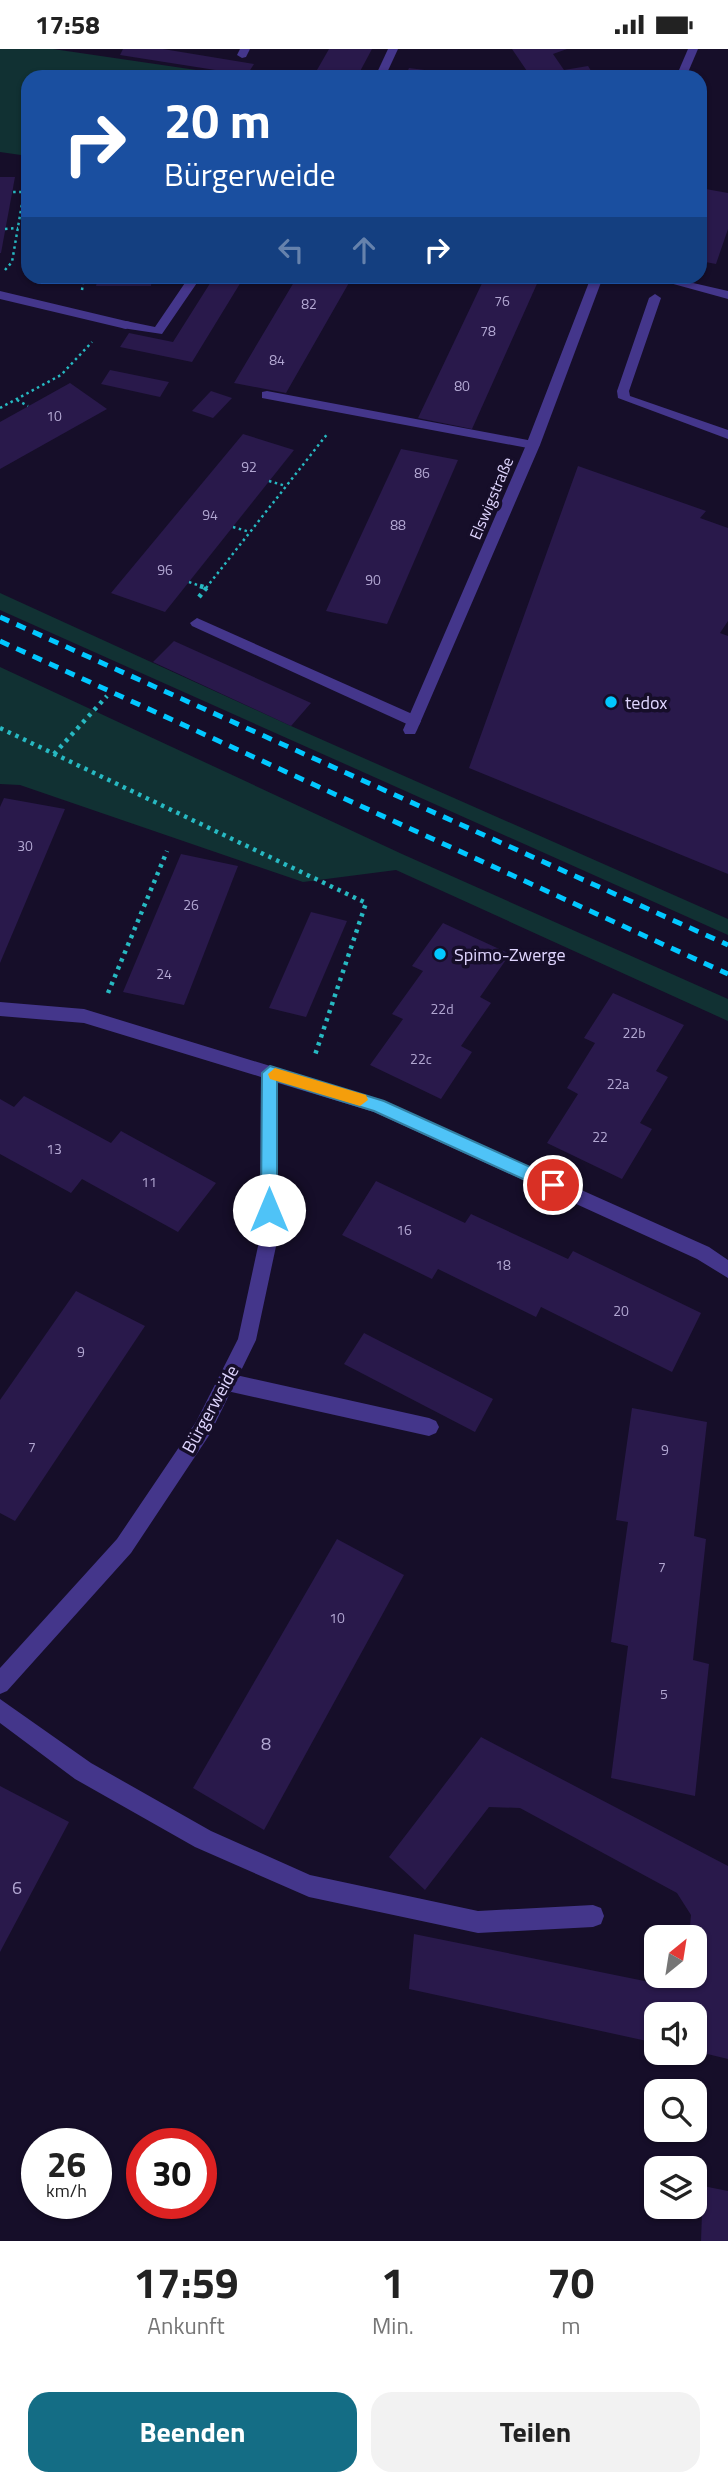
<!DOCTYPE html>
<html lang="de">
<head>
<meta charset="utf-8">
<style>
  :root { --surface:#fff; --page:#f2f2f2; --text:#222; --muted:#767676; --accent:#146d85 }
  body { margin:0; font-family:"Titillium Web",sans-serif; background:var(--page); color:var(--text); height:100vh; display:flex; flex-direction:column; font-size:26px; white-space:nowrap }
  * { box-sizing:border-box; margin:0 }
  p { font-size:23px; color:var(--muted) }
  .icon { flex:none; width:38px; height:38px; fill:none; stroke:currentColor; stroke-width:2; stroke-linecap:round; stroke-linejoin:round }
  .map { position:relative; height:2192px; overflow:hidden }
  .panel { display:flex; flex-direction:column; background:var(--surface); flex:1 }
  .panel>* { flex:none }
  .banner { position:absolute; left:21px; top:21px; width:686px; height:214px; border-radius:21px; box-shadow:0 2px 5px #0004; background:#1a4fa0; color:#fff; overflow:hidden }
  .needle { width:46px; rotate:30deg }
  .tools { position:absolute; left:644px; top:1876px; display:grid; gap:14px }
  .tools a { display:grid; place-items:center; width:63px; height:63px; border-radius:14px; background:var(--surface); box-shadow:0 2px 5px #0004; font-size:35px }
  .speed { position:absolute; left:21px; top:2079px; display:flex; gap:14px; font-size:35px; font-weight:700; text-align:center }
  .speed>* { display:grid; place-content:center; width:91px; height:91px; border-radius:50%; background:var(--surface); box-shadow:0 2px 5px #0004; line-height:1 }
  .speed small { font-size:18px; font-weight:400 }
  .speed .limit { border:10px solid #d22; background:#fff; color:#111 }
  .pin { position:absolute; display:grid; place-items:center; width:60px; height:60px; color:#fff; margin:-30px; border:4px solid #fff; border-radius:50%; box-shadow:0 2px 7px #0007 }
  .me { position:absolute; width:77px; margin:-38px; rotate:0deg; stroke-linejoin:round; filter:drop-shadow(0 0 5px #0008) }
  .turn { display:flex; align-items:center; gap:24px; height:147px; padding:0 28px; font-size:32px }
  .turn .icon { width:91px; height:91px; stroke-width:2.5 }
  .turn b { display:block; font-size:49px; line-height:60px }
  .lanes { display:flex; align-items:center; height:66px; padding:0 28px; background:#0003; justify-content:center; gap:35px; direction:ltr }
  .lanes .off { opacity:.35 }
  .eta { display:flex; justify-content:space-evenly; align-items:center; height:119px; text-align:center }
  .eta b { font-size:42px; font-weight:700; line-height:49px }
  .action { display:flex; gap:14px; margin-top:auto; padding:14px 28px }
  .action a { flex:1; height:80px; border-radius:21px; background:var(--accent); color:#fff; font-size:28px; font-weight:700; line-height:80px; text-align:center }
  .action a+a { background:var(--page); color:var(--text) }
  .status { display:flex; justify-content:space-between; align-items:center; height:49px; padding:0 35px; background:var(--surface); direction:ltr }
  .status svg { height:19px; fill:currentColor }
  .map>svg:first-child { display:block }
  .green { fill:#113133 }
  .building { fill:#29194b }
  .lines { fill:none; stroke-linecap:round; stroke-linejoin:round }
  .path-far1 { stroke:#27b9c2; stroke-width:2.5; stroke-dasharray:2.5 3.5; stroke-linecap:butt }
  .path { stroke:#27b9c2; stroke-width:4.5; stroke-dasharray:3.5 5; stroke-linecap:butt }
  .lane { fill:#44368b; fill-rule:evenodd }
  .street { fill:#44368b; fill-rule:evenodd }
  .rail { stroke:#02c8ff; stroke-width:5; stroke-dasharray:10 8; stroke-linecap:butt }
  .route { fill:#4fc3f7; stroke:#337fa1; stroke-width:2 }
  .slow { fill:#f59e0b }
  .poi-dot { fill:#02c8ff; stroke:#160e29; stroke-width:2.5 }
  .labels { text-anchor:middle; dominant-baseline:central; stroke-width:7; stroke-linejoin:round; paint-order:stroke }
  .number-label { font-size:14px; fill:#b2a7d2 }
  .far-street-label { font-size:16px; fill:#e0d6ff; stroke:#160e29 }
  .poi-label { font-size:18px; fill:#e0d6ff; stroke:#160e29; text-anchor:start }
  .street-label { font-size:18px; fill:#e0d6ff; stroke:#160e29 }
  .near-number-label { font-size:18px; fill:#b2a7d2 }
</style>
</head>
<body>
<div class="status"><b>17:58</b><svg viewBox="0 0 49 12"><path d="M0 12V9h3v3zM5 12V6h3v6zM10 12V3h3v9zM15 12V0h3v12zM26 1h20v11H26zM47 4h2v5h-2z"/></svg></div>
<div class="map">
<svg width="728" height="2192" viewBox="0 0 728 2192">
  <rect width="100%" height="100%" fill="#160e29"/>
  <g class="green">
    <polygon points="0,0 53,0 244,28 28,28 28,107 0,103"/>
    <polygon points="0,544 291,677 728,870 728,886 0,561"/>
    <polygon points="0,618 402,805 728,950 728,972 396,821 303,833 20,736 0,735"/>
  </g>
  <g class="building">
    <polygon points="123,0 163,0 254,15 247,26 120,6"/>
    <polygon points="329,0 372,0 357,28 313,28"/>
    <polygon points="512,0 567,0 553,5 564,21 588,17 595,28 531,28"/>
    <polygon points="409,19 440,23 438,28 405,28"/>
    <polygon points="0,128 15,128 1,204 0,204"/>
    <polygon points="700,139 728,144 728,180 716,215 700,212"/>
    <polygon points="98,228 152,228 151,237 96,237"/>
    <polygon points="214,228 244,228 192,313 120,298 129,284 173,293"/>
    <polygon points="297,228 366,228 363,234 350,232 286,344 234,334"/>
    <polygon points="485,228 540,228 472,380 418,369"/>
    <polygon points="110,321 169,333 160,348 101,335"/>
    <polygon points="70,334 107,360 0,420 0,373"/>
    <polygon points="211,342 232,349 213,369 192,362"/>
    <polygon points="243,385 294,401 165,563 111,544"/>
    <polygon points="401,400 458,411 387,575 326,562"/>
    <polygon points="578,417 706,462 700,469 728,479 728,572 720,584 728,587 728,825 469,719"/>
    <polygon points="174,592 311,654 291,677 153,613"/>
    <polygon points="4,749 65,760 0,914 0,758"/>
    <polygon points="181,805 238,817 184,956 123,943"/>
    <polygon points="311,863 347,872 306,968 269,959"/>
    <polygon points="443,874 510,905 480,948 491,954 461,997 472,1003 441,1050 370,1016 403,970 392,965 423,922 412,917"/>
    <polygon points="613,944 684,976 656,1022 668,1028 640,1074 652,1080 622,1130 547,1094 578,1045 567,1039 595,994 584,989"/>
    <polygon points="24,1047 111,1094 121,1082 216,1134 178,1183 82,1130 71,1144 0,1105 0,1050 14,1058"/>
    <polygon points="376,1132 465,1174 471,1165 568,1210 573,1202 701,1264 672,1323 541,1258 536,1268 438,1220 432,1230 342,1186"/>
    <polygon points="76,1242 145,1277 15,1472 0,1464 0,1351"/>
    <polygon points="364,1284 493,1350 475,1383 344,1315"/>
    <polygon points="632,1359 707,1373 694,1487 706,1490 693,1611 709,1615 695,1747 611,1729 628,1597 611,1593 628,1473 616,1471"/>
    <polygon points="337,1490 404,1526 264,1781 193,1739"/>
    <polygon points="481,1688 728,1817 728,2010 695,2002 695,1965 656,1965 656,1994 409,1940 414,1885 669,1937 680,1927 695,1927 695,1888 689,1888 691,1866 677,1844 520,1759 489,1758 425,1841 389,1808"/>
    <polygon points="0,1737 69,1773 0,1903"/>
    <polygon points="703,2137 728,2142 728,2192 701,2192"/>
  </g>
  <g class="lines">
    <g class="path-far1">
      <polyline points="5,180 18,179"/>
      <polyline points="5,221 12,213 24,143 12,143"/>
      <polyline points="82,241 84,228"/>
      <polyline points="17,351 28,357"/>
      <polyline points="0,359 61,326 92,293"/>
      <polyline points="269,432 286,437"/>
      <polyline points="233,478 250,483"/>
      <polyline points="189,533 206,539"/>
      <polyline points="206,539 328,384"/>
    </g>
    <g class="path">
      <polyline points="200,537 207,539"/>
      <polyline points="199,548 208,537"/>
      <polyline points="0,679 366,854 315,1006"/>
      <polyline points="54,705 107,647"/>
      <polyline points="108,944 167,802"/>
    </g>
    <g class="lane">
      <polygon points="240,0 250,0 246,8 242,9 237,6"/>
      <polygon points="388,0 398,0 385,28 375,28"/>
      <polygon points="189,228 201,228 162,285 122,279 120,276 126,272 155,278"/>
      <polygon points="648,228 667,228 728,242 728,250"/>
      <polygon points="655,245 661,249 629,342 630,347 728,381 728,390 618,349 617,342 649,249"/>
      <polygon points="267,342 533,392 540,396 533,400 262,349 262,343"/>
      <polygon points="197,569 419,668 421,672 419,676 409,676 192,577 190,574"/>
      <polygon points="227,1324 429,1369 436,1372 439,1378 436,1384 429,1387 227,1342 220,1339 217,1333 220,1327"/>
      <polygon points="0,1650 91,1714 211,1782 310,1826 478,1862 593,1856 601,1859 604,1867 601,1875 593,1878 478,1884 309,1848 195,1798 75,1730 0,1674"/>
    </g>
    <g class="street">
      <polygon points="688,0 698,0 686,28 676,28"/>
      <polygon points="591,228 603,228 540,396 417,681 415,685 405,685 403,681 526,396"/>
      <polygon points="0,242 130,273 132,276 126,280 0,250"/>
      <polygon points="0,953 84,960 378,1050 709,1198 728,1211 728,1229 697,1210 374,1063 278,1034 278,1188 256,1291 210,1385 131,1504 7,1642 0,1645 0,1619 117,1490 196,1373 238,1290 260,1188 261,1028 84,974 0,967"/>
    </g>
    <g class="rail">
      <polyline points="0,568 728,896"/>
      <polyline points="0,592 728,925"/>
    </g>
  </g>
  <polygon class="route" points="270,1017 384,1052 559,1131 561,1136 559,1141 547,1141 374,1062 277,1032 277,1161 275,1166 263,1166 261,1161 262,1024"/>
  <polygon class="slow" points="275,1019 366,1046 368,1051 360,1057 270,1030 268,1025"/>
  <g class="poi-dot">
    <circle cx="611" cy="653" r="7"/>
    <circle cx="440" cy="905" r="7"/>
  </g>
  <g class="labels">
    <g class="number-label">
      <text x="502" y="251">76</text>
      <text x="309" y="254">82</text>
      <text x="488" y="281">78</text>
      <text x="277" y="310">84</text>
      <text x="462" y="336">80</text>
      <text x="54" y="366">10</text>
      <text x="249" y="417">92</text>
      <text x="422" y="423">86</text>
      <text x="210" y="465">94</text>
      <text x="398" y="475">88</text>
      <text x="165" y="520">96</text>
      <text x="373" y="530">90</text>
      <text x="25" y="796">30</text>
      <text x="191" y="855">26</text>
      <text x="164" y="924">24</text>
      <text x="442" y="959">22d</text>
      <text x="634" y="983">22b</text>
      <text x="421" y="1009">22c</text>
      <text x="618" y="1034">22a</text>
      <text x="600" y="1087">22</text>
      <text x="54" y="1099">13</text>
      <text x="149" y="1132">11</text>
      <text x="404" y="1180">16</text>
      <text x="503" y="1215">18</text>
      <text x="621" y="1261">20</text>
      <text x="81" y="1302">9</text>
      <text x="32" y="1397">7</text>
      <text x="665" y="1400">9</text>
      <text x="662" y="1517">7</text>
      <text x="337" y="1568">10</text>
      <text x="664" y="1644">5</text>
    </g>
    <g class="far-street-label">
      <text transform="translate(491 449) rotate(-67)">Elswigstraße</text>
    </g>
    <g class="poi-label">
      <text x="625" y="653">tedox</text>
      <text x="454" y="905">Spimo-Zwerge</text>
    </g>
    <g class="street-label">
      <text transform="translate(210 1360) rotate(-61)">Bürgerweide</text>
    </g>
    <g class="near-number-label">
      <text x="266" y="1694">8</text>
      <text x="17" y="1838">6</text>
    </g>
  </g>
</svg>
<div class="tools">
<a><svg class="needle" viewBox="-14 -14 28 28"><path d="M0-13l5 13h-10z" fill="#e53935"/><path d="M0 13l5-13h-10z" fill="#767676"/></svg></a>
<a><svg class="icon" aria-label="sound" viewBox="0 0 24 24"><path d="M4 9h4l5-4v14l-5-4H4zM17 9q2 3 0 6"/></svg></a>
<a><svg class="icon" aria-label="search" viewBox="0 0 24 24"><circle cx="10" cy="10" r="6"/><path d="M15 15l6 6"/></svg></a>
<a><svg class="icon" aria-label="layers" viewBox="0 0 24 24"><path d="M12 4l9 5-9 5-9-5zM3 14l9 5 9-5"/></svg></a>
</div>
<div class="speed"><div>26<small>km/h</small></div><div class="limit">30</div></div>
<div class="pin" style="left:553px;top:1136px;background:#d93025"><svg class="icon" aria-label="arrive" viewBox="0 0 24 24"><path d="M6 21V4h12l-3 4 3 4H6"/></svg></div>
<svg class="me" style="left:269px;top:1161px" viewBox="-20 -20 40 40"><circle r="19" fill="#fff"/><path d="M0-13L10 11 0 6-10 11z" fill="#4fc3f7"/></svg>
<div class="banner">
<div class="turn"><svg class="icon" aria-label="right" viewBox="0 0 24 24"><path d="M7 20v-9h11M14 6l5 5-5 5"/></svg><div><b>20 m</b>Bürgerweide</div></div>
<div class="lanes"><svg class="icon off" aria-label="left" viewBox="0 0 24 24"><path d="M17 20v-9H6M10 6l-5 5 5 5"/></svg><svg class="icon off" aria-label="ahead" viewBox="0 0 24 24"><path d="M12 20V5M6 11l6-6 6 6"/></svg><svg class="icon" aria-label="right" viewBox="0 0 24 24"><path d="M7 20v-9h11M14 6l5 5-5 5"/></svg></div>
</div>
</div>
<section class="panel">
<div class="eta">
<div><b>17:59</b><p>Ankunft</p></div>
<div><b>1</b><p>Min.</p></div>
<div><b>70</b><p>m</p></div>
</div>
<div class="action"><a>Beenden</a><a>Teilen</a></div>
</section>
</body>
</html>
